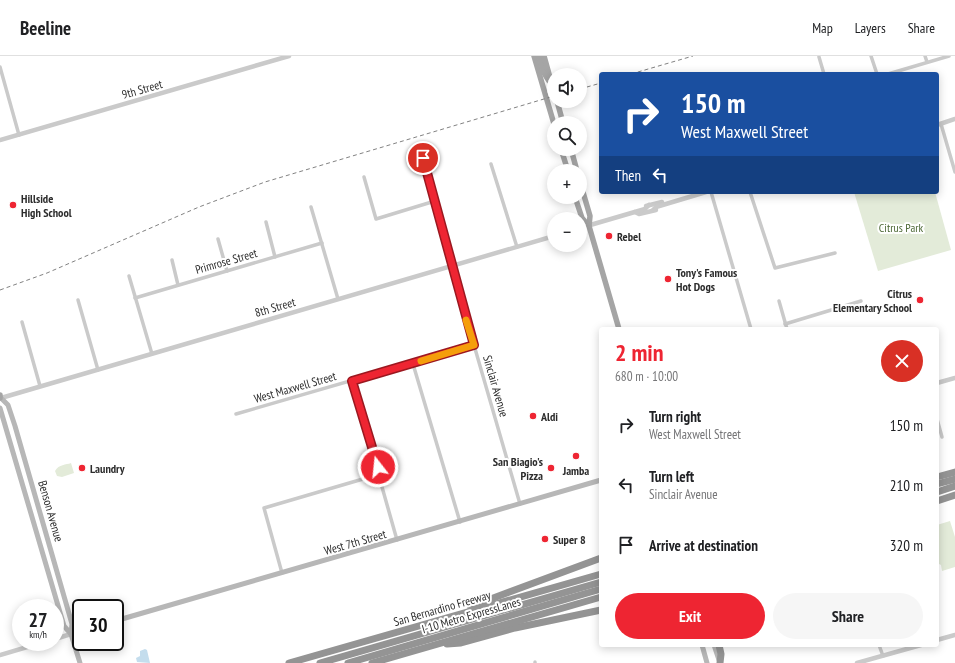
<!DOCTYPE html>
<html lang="en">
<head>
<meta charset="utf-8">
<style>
  :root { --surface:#fff; --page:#f6f6f6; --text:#202124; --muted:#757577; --line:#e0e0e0; --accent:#ee2532 }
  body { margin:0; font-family:"PT Sans Narrow",sans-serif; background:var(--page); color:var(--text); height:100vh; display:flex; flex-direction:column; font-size:15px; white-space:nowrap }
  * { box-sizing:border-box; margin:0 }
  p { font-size:13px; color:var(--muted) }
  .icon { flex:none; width:22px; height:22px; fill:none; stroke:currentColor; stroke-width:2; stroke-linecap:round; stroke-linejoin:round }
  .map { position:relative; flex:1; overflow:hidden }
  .details { position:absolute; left:599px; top:271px; width:340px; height:320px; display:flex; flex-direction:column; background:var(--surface); border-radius:4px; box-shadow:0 2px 10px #0003 }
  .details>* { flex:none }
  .hud { position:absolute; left:599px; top:16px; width:340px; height:122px; border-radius:4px; box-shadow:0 2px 10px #0003; background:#1a4fa0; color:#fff; overflow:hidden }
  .tools { position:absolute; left:547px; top:12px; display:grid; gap:8px }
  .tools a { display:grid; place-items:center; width:40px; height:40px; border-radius:50%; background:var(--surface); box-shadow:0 2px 10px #0003; font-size:20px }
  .speed { position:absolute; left:12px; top:543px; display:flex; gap:8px; font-size:20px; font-weight:700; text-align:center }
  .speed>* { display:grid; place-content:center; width:52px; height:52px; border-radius:50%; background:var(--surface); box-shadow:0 2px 10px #0003; line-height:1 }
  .speed small { font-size:10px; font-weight:400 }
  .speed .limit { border:2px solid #111; border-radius:6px; background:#fff; color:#111 }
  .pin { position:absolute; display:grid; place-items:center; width:34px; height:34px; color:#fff; margin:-17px; border:2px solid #fff; border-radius:50%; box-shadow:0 1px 4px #0007 }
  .me { position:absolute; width:44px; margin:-22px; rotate:344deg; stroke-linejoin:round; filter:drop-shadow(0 0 3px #0008) }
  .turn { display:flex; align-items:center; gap:14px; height:84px; padding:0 16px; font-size:18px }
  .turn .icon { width:52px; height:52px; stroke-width:2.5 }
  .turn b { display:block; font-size:28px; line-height:34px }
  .then { display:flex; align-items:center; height:38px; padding:0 16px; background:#0003; gap:8px; font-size:15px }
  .round { display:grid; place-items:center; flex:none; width:42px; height:42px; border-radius:21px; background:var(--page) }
  .headline { display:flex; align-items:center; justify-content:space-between; height:68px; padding:0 16px }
  h1 { font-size:24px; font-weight:700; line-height:30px; color:var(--accent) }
  .cta { display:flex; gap:8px; margin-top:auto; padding:8px 16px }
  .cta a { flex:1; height:46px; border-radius:24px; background:var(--accent); color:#fff; font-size:16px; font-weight:700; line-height:46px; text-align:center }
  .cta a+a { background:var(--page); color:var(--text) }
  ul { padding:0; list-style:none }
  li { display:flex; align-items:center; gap:12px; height:60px; padding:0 16px }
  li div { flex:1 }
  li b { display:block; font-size:15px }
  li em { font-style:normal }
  header { display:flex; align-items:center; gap:24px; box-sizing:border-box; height:56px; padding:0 20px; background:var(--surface); border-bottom:1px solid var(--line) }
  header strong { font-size:19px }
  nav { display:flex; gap:22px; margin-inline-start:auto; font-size:14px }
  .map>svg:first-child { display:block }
  .green { fill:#e3ebd9 }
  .water { fill:#c4dded }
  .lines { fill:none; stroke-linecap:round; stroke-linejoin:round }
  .minor { stroke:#cacaca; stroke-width:3.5 }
  .tertiary { stroke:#cacaca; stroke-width:4.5 }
  .secondary { stroke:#b7b7b7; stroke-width:5 }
  .primary { stroke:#a5a5a5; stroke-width:5.5 }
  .motorway { stroke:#949494; stroke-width:7 }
  .rail { stroke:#828282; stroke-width:1; stroke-dasharray:4 3; stroke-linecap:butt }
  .route-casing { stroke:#9b1820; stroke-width:10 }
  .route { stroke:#ee2532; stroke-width:7 }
  .slow { stroke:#f59e0b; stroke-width:7 }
  .poi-dot { fill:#ee2532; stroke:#fff; stroke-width:1.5 }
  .labels { text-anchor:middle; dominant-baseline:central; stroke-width:4; stroke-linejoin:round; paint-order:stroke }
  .street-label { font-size:12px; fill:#2d2d2d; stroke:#fff }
  .poi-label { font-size:12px; font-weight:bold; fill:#2d2d2d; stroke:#fff; text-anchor:start }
  .park-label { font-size:12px; fill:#4f6a38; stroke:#fff }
</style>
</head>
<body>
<header>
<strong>Beeline</strong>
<nav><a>Map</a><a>Layers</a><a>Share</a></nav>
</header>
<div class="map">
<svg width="955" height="607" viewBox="0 0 955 607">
  <rect width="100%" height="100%" fill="#fff"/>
  <g class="green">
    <polygon points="854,136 935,136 951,194 878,215"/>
    <path d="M71,407l3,10 -12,4 -5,-1 -2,-5c4,-7 11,-6 16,-8z"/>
    <polygon points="950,465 955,481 955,511 942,515 941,509 937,507 937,469"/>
  </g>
  <polygon class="water" points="145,593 147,594 150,607 137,606 136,602 140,600 140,595"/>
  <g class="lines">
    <g class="minor">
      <polyline points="871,0 877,18"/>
      <polyline points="925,0 927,6"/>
      <polyline points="819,1 824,18"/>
      <polyline points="0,11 19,79"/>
      <polyline points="888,18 949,0"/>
      <polyline points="941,68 955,116"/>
      <polyline points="423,102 453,210 454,220 520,448"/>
      <polyline points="491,108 517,191"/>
      <polyline points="364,121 376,163 435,145"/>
      <polyline points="711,136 751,273"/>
      <polyline points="750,136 775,212 835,197"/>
      <polyline points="311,151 338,243"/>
      <polyline points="266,166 275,201"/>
      <polyline points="218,183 227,215"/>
      <polyline points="172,204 178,229"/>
      <polyline points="129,220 152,298"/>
      <polyline points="135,242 322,187"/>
      <polyline points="78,244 98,314"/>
      <polyline points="779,245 787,273"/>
      <polyline points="22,266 40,330"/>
      <polyline points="785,268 861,245"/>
      <polyline points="413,308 460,466"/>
      <polyline points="352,325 397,484"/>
      <polyline points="236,358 474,289"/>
      <polyline points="937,363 942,381"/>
      <polyline points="282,517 264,452 380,418"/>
      <polyline points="879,589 883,600"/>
      <polyline points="535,606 535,607"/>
    </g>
    <g class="tertiary">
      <polyline points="937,69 955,63"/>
      <polyline points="0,84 289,0"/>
      <polyline points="646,150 662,146"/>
      <polyline points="653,154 656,151 706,136"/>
      <polyline points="635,156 639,158 656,154"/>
      <polyline points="580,172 645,153 649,149"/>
      <polyline points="937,327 955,322"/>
      <polyline points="1,342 554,180"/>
      <polyline points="55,583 71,578"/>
      <polyline points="937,584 955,579"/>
      <polyline points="0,599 44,586"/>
      <polyline points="857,607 921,589"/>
    </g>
    <g class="secondary">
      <polyline points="1,342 8,349 15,370 72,568 71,578 80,607"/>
      <polyline points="0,352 64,570 71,578"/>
      <polyline points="115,565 601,424"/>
      <polyline points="71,578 81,575"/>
      <polyline points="702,589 707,607"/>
      <polyline points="714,589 719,604"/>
    </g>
    <g class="primary">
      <polyline points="534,0 554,68"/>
      <polyline points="539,0 544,17 549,25"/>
      <polyline points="544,0 554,36"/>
      <polyline points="557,45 563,67"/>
      <polyline points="561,93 568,115"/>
      <polyline points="571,93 577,115"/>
      <polyline points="580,126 590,160 589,170 619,273"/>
      <polyline points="575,141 582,162 589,170"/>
      <polyline points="0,339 0,342"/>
    </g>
    <g class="motorway">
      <polyline points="937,421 955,416"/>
      <polyline points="937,428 955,423"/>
      <polyline points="937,436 955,430"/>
      <polyline points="937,445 955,439"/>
      <polyline points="471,552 480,547 601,502"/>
      <polyline points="447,588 461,587 515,572 601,554"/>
      <polyline points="719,589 721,598 720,607"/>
      <polyline points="289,607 601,518"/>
      <polyline points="320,607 601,526"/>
      <polyline points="348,607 601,533"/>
      <polyline points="372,607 601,541"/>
    </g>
    <g class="rail">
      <polyline points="631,18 693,0"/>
      <polyline points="580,33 601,27"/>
      <polyline points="0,234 47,217 199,151 265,126 554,40"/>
    </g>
  </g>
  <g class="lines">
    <defs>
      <polyline id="route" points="378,411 352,325 474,289 423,102"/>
    </defs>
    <use href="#route" class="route-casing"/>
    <use href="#route" class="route"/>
    <polyline class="slow" points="421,305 474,289 466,264"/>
  </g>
  <g class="poi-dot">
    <circle cx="13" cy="149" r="4"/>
    <circle cx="609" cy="180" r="4"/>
    <circle cx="668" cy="223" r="4"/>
    <circle cx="920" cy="244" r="4"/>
    <circle cx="533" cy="360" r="4"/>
    <circle cx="576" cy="400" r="4"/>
    <circle cx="82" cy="412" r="4"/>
    <circle cx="551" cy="412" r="4"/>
    <circle cx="545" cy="483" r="4"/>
  </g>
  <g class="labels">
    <g class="street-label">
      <text transform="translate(142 33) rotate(-16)">9th Street</text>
      <text transform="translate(226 205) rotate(-16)">Primrose Street</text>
      <text transform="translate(275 251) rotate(-16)">8th Street</text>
      <text transform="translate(496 330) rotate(74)">Sinclair Avenue</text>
      <text transform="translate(295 331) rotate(-16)">West Maxwell Street</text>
      <text transform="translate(51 455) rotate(74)">Benson Avenue</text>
      <text transform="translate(355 486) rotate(-16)">West 7th Street</text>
      <text transform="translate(442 552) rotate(-16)">San Bernardino Freeway</text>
      <text transform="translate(471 559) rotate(-16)">I-10 Metro ExpressLanes</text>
    </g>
    <g class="poi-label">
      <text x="21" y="142">Hillside<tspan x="21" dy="14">High School</tspan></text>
      <text x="617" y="180">Rebel</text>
      <text x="676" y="216">Tony's Famous<tspan x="676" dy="14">Hot Dogs</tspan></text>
      <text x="912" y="237" text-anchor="end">Citrus<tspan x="912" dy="14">Elementary School</tspan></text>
      <text x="541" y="360">Aldi</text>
      <text x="543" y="405" text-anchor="end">San Biagio's<tspan x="543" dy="14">Pizza</tspan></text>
      <text x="90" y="412">Laundry</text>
      <text x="576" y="414" text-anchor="middle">Jamba</text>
      <text x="553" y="483">Super 8</text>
    </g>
    <g class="park-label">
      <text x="901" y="171">Citrus Park</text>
    </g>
  </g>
</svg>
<div class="tools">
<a><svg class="icon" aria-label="sound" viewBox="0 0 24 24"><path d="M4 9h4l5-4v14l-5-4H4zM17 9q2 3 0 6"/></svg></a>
<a><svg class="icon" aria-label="search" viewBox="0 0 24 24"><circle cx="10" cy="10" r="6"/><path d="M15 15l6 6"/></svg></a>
<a>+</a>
<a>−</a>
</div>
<div class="speed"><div>27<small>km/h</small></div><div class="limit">30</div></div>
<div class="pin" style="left:423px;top:102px;background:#d93025"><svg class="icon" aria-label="arrive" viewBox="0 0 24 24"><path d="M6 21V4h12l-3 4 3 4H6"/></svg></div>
<svg class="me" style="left:378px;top:411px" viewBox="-20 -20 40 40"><circle r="17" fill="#ee2532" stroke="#fff" stroke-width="3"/><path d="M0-11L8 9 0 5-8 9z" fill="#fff"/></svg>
<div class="hud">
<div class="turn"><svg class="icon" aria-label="right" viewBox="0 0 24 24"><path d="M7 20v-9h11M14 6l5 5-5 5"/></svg><div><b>150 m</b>West Maxwell Street</div></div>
<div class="then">Then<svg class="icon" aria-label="left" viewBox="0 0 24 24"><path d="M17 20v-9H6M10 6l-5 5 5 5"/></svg></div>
</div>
<section class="details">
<div class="headline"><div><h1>2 min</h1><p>680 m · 10:00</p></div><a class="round" style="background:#d93025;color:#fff"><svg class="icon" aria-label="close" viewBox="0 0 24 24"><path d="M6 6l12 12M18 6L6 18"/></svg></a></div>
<ul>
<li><svg class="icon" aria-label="right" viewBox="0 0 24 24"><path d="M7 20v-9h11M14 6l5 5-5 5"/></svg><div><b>Turn right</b><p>West Maxwell Street</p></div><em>150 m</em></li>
<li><svg class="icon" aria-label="left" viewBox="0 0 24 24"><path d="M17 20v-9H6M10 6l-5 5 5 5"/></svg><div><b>Turn left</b><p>Sinclair Avenue</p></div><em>210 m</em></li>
<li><svg class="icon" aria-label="arrive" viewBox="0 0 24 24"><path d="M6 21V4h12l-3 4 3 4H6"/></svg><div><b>Arrive at destination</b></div><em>320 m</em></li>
</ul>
<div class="cta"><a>Exit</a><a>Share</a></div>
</section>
</div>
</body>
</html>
